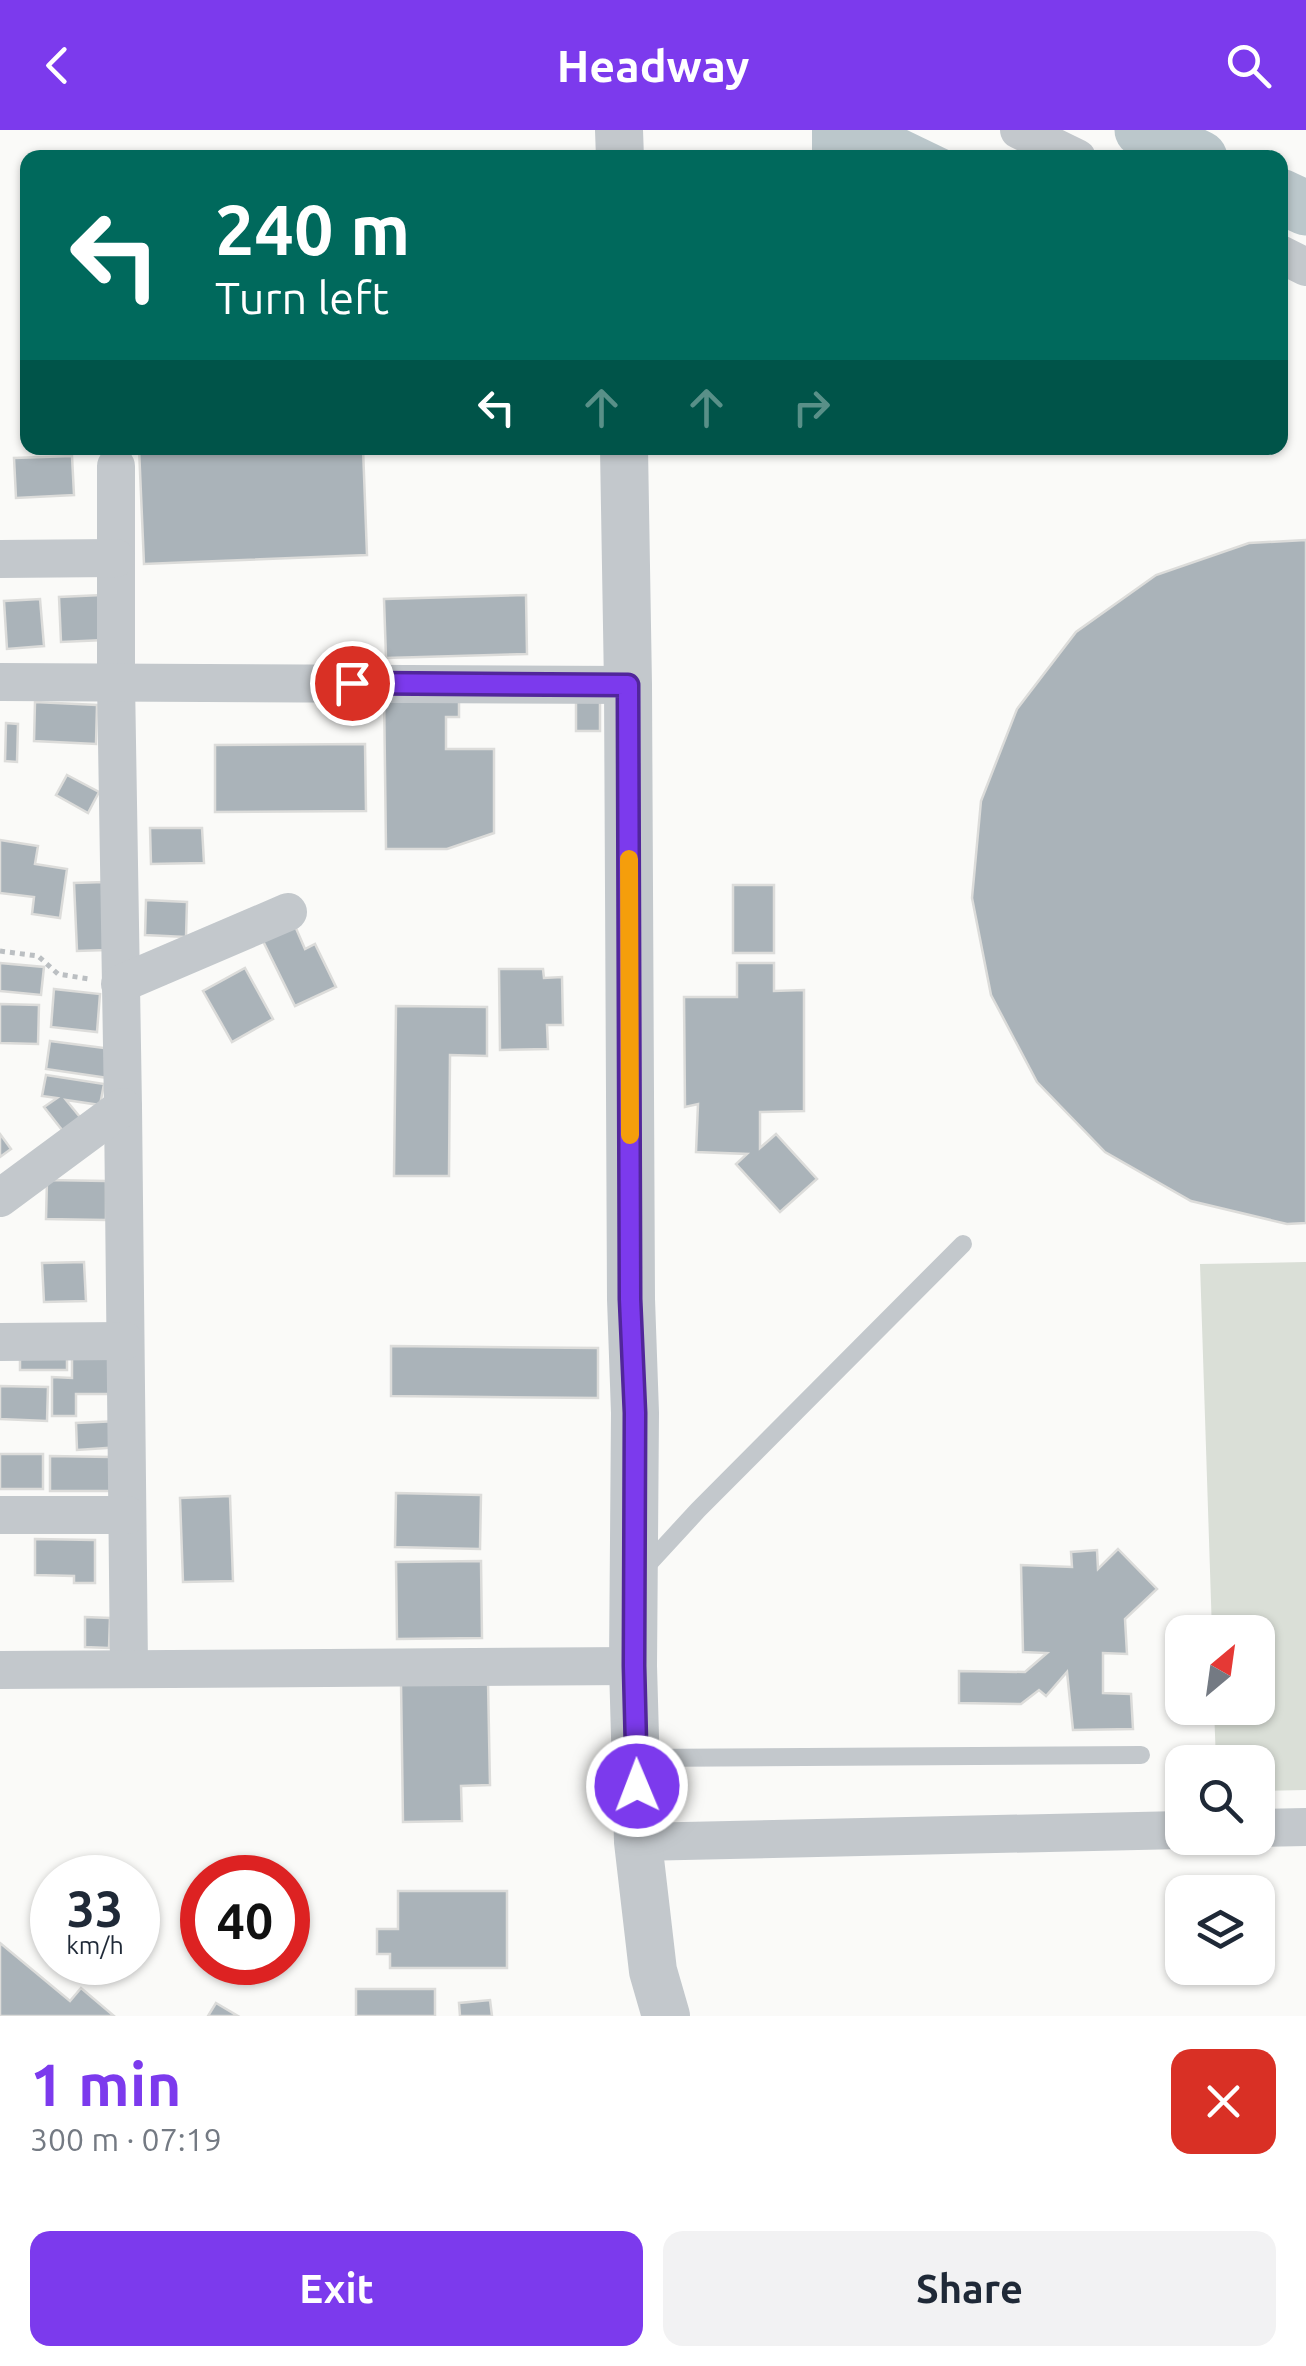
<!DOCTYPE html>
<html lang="en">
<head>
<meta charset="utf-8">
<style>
  :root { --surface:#fff; --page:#f2f2f3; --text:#1f2937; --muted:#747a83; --accent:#7c3aed }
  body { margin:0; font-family:Ubuntu,sans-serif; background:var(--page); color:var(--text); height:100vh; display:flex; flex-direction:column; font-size:38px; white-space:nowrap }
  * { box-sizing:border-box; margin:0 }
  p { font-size:32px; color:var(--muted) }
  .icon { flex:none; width:55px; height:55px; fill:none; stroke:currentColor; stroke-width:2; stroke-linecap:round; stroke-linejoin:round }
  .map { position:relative; height:1886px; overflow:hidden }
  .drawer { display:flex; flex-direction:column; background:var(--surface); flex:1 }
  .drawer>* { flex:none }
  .hud { position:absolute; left:20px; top:20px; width:1268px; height:305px; border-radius:20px; box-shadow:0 2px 8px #0004; background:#00695c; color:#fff; overflow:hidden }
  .needle { width:65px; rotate:29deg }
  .tools { position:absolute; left:1165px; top:1485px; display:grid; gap:20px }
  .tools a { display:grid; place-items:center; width:110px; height:110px; border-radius:20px; background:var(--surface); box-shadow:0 2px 8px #0004; font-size:50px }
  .speed { position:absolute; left:30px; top:1725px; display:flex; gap:20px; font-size:50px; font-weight:700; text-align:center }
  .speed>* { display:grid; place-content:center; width:130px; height:130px; border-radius:50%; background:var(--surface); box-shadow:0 2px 8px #0004; line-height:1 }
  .speed small { font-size:25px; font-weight:400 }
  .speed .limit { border:15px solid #d22; background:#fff; color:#111 }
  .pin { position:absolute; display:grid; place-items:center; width:85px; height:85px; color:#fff; margin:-42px; border:5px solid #fff; border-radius:50%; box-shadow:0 2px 10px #0007 }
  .me { position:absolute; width:110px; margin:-55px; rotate:359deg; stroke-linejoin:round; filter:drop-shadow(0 0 8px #0008) }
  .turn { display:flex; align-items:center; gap:35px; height:210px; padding:0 30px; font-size:45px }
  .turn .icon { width:130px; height:130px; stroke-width:2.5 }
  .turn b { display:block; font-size:70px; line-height:85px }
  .lanes { display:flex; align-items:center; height:95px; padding:0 30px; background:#0003; justify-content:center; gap:50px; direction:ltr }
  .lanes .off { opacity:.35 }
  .round { display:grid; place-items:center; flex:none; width:105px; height:105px; border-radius:20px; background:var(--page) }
  .summary { display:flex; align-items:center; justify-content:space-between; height:170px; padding:0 30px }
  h1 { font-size:60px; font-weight:600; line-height:75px; color:var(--accent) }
  .button { display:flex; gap:20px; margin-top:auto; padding:20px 30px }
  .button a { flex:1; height:115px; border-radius:20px; background:var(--accent); color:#fff; font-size:40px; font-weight:600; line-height:115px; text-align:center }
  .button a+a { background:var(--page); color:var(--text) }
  header { display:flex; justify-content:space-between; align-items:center; height:130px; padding:0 30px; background:var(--accent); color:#fff; font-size:45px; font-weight:600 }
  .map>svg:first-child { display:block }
  .green { fill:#dadfd7 }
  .water { fill:#bbc7cb }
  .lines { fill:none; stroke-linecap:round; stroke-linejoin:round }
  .river { stroke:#bbc7cb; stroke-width:55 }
  .building { fill:#aab3b9; stroke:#dcdcda; stroke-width:2.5 }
  .path { stroke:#bbbfc2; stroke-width:5; stroke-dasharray:5 5; stroke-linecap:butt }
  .service { stroke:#c3c8cc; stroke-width:18 }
  .minor { stroke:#c3c8cc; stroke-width:38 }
  .tertiary { stroke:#c3c8cc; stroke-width:48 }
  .route-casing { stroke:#51269a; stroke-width:25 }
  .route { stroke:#7c3aed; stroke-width:18 }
  .slow { stroke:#f59e0b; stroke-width:18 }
</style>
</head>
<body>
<header><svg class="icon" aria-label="back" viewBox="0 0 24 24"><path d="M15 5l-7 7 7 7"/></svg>Headway<svg class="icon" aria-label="search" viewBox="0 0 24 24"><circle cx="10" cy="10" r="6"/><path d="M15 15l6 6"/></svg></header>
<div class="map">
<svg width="1306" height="1886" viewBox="0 0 1306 1886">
  <rect width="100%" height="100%" fill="#fafaf8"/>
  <polygon class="green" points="1306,1132 1306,1660 1258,1661 1258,1632 1216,1632 1214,1578 1258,1578 1258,1502 1212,1502 1200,1134"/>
  <polygon class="water" points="812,0 907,0 963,27 812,27"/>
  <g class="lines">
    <g class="river">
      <polyline points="1142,0 1200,28"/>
      <polyline points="1280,66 1306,78"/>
    </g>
  </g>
  <g class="building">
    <polygon points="139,318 363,318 367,425 144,434"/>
    <polygon points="72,326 74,365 16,368 14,328"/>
    <polygon points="1306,410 1306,1093 1287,1094 1191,1071 1105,1022 1037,952 991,865 972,768 981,671 1017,579 1076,502 1156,445 1249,413"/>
    <polygon points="102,465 104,510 61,512 59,467"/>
    <polygon points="526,465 527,524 386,528 384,469"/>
    <polygon points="40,469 44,516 7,519 4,471"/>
    <polygon points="384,561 459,561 459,587 446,587 446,619 494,619 494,703 447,719 386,719"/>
    <rect x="576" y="568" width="24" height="33"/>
    <polygon points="35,572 97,575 96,614 34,611"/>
    <polygon points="6,593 18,594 17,632 5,631"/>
    <polygon points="365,614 366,681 215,682 215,615"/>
    <polygon points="67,645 99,662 88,683 56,665"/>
    <polygon points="150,698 202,698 204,733 151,734"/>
    <polygon points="0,710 38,716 35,734 67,739 60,788 32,784 34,767 0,763"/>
    <polygon points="104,752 106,820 77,821 74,753"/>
    <rect x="733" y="755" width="41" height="68"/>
    <polygon points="146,770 187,772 186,807 145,805"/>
    <polygon points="295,796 305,819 315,814 336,857 295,876 263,811"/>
    <polygon points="0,833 44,837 41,865 0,861"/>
    <polygon points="737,833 774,833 774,861 804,860 804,981 760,982 760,1018 776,1004 817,1049 780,1082 736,1034 747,1024 696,1022 698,974 685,977 684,867 737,867"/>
    <polygon points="245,838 273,889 232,912 203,861"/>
    <polygon points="499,839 543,839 544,848 562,847 563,895 547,895 548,919 500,920"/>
    <polygon points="54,859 100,864 97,902 51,897"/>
    <polygon points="0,874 39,875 38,914 0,913"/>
    <polygon points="396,876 487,877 487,926 450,925 449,1046 394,1046"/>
    <polygon points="50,911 112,919 108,948 46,939"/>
    <polygon points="46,945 104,954 100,975 66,970 84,992 66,1005 44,977 57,968 42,966"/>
    <polygon points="0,1004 11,1019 0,1027"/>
    <polygon points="47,1050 106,1051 106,1090 46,1089"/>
    <polygon points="84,1132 86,1171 44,1172 42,1133"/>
    <polygon points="391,1216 598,1218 598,1268 391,1266"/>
    <rect x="20" y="1218" width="47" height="22"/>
    <polygon points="72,1219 120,1219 120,1264 76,1264 76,1286 52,1286 52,1247 72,1248"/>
    <polygon points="0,1256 48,1257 47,1291 0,1289"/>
    <polygon points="119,1291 121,1317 77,1320 76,1293"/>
    <rect x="0" y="1324" width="43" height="35"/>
    <polygon points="50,1326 111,1327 111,1361 50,1361"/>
    <polygon points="396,1363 481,1365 480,1419 395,1417"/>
    <polygon points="230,1366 233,1451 183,1452 180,1368"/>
    <polygon points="35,1409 95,1410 95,1453 74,1453 74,1446 35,1445"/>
    <polygon points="1118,1419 1157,1459 1125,1489 1127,1524 1103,1523 1103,1563 1131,1564 1133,1599 1073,1600 1067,1542 1046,1566 1039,1560 1021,1574 959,1573 959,1541 1025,1542 1047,1523 1023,1522 1021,1435 1072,1437 1071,1422 1097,1420 1098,1439"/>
    <polygon points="481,1431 482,1508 397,1509 396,1432"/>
    <polygon points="85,1487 110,1488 109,1518 85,1517"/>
    <polygon points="488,1551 490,1655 461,1656 462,1691 403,1692 401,1553"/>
    <polygon points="398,1761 507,1761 507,1838 390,1838 390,1824 377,1824 377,1799 398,1799"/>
    <polygon points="0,1813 70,1871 81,1858 114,1886 0,1886"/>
    <rect x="356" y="1859" width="79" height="27"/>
    <polygon points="490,1870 492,1886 460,1886 459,1873"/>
    <polygon points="216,1873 238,1886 208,1886"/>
  </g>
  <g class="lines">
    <polyline class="path" points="0,821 38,826 58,844 89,849"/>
    <g class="service">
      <polyline points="641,1442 698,1380 963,1114"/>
      <polyline points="637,1628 1141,1625"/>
    </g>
    <g class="minor">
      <polyline points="1019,0 1077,28"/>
      <polyline points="1280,124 1306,137"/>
      <polyline points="116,336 116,551 123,977 129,1537"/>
      <polyline points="0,429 116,428"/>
      <polyline points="0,552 628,555"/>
      <polyline points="120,854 288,782"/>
      <polyline points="0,1068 123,977"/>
      <polyline points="0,1212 125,1211"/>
      <polyline points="0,1385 127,1385"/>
      <polyline points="0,1540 633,1536"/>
      <polyline points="1258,1698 1306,1697"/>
      <polyline points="638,1712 1182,1700"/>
    </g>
    <g class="tertiary">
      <polyline points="619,0 620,28"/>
      <polyline points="624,318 628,555 631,1169 635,1283 633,1536 638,1712 653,1841 666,1886"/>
    </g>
  </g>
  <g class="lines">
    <defs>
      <polyline id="route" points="352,553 628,555 630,1169 635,1283 634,1536 637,1656"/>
    </defs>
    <use href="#route" class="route-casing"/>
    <use href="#route" class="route"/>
    <polyline class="slow" points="629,729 630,1005"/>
  </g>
</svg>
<div class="tools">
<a><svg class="needle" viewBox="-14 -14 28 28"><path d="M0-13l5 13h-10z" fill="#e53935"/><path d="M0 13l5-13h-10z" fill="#747a83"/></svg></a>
<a><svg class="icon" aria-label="search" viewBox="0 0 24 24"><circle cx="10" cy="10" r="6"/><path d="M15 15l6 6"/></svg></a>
<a><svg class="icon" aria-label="layers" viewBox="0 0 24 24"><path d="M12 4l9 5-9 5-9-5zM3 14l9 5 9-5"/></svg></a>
</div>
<div class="speed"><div>33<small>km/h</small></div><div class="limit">40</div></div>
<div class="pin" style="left:352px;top:553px;background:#d93025"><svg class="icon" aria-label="arrive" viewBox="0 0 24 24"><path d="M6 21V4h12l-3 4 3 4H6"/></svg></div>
<svg class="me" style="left:637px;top:1656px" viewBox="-20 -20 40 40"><circle r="17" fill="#7c3aed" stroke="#fff" stroke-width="3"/><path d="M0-11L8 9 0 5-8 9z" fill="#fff"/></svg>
<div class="hud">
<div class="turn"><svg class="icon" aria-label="left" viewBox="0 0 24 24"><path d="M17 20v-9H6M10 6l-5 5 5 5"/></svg><div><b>240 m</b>Turn left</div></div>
<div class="lanes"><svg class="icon" aria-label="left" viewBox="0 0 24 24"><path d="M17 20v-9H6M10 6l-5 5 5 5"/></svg><svg class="icon off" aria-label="ahead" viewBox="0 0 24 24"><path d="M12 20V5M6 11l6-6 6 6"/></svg><svg class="icon off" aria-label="ahead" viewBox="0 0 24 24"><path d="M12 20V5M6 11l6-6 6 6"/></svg><svg class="icon off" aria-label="right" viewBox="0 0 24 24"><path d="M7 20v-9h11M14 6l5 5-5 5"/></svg></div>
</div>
</div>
<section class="drawer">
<div class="summary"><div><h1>1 min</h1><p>300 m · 07:19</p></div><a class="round" style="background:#d93025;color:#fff"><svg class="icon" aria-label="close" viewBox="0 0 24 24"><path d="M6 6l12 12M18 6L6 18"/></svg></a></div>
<div class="button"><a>Exit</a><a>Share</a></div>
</section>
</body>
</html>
